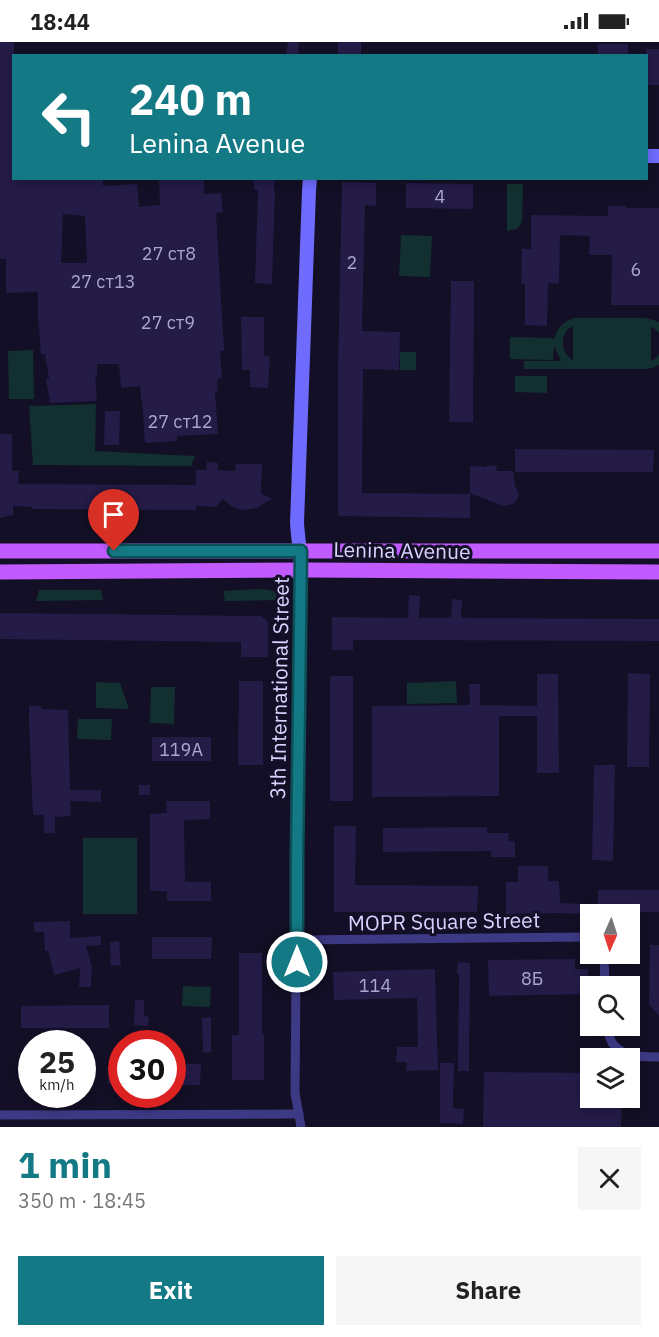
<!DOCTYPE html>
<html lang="en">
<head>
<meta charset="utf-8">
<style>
  :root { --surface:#fff; --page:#f6f6f6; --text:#222; --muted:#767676; --accent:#137a85 }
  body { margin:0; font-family:"IBM Plex Sans",sans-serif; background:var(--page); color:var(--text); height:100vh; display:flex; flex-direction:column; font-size:22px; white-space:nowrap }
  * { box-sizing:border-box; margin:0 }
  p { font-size:20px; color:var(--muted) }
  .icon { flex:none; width:33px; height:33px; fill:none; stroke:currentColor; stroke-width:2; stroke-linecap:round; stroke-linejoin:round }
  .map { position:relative; height:1085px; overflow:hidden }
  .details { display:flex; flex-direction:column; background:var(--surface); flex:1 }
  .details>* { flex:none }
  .hud { position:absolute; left:12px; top:12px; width:636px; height:126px; border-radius:0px; box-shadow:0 3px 9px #0003; background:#137a85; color:#fff; overflow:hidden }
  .needle { width:39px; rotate:183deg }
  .controls { position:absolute; left:580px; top:862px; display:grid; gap:12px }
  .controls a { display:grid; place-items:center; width:60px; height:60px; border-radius:0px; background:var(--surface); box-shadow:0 3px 9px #0003; font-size:30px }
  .speed { position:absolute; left:18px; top:988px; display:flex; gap:12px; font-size:30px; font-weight:700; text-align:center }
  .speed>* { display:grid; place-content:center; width:78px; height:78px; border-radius:50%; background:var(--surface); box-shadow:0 3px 9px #0003; line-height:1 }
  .speed small { font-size:15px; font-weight:400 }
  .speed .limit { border:9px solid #d22; background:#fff; color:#111 }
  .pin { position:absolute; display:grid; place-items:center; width:51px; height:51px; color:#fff; margin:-62px -26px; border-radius:50% 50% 50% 0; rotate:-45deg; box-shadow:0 0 6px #0007 }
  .pin .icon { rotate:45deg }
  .me { position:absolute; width:66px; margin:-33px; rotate:0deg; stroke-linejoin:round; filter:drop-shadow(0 0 4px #0008) }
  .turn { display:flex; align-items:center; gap:21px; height:126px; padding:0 18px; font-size:27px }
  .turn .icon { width:78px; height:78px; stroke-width:2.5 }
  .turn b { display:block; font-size:42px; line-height:51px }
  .round { display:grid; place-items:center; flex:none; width:63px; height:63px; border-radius:0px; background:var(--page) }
  .overview { display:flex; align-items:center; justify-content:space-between; height:102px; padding:0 18px }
  h1 { font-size:36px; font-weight:700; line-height:45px; color:var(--accent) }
  .primary-button { display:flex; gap:12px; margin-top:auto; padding:12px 18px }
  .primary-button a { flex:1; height:69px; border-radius:0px; background:var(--accent); color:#fff; font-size:24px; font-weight:700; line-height:69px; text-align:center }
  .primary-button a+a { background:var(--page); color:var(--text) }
  .status { display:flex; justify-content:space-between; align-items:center; height:42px; padding:0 30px; background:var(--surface); direction:ltr }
  .status svg { height:16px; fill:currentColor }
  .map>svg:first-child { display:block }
  .green { fill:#12302f; fill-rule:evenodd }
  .building { fill:#241b47; fill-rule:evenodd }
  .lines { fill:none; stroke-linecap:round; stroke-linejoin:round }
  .street { stroke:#3d3a85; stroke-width:9 }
  .secondary { stroke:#6f6bff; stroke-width:14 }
  .primary { stroke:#c25bff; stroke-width:15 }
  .route-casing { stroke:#0c4f56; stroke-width:15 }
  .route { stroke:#137a85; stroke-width:10 }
  .labels { text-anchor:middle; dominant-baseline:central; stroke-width:6; stroke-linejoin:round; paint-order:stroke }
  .number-label { font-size:18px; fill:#aca6d1 }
  .street-label { font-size:21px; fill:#d9d4ff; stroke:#130f26 }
</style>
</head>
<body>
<div class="status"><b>18:44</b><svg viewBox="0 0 49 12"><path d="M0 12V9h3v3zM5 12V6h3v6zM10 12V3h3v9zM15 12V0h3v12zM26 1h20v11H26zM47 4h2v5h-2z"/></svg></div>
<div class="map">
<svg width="659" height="1085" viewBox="0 0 659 1085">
  <rect width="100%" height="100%" fill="#130f26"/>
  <g class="green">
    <polygon points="507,142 523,142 522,180 517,187 507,189"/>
    <polygon points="401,193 432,194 430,235 399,234"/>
    <path d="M575,276h70l12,3 2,1v11l-5,-5 -3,-1v34l4,-2 4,-5v11l-7,3 -8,1h-120v-8h37l-7,-15 -1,14 -43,-1v-22l43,1 1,2c3,-12 9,-19 21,-22zM573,284v34h-1c-12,-9 -13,-27 1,-34z"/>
    <polygon points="33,308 34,357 9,357 8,309"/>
    <rect x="400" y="310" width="16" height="18"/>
    <polygon points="515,334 547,334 547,351 515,350"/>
    <polygon points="96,362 95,409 195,414 191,424 33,423 29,364"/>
    <path d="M262,547c8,1 16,2 22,8v3l-59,1 -2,-10z"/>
    <polygon points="39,548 101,548 103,558 36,559"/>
    <polygon points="456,639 457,661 407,662 407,641"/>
    <polygon points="96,640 120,641 129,667 96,666"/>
    <polygon points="151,645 175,645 174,682 150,681"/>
    <polygon points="78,677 112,677 111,698 77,697"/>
    <rect x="83" y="796" width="54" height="76"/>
    <polygon points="183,944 211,945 210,965 182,964"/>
  </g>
  <g class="building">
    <path d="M0,0h14v136h89v8l34,-2 2,23 21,-2 -1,-27h45v16l17,-1 2,19 -7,1 8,138h-4l2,27 -5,1 1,12 -3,1 3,42 -41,2v5l-32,2 -3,-43h-1l-1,-14 -19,2 -2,-24h-22v11h-2l2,26 -47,2 -4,-24h3l-4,-25h-4l-3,-38v-24l-32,1v-34h-6zM63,172l22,2 2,47h-26z"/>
    <polygon points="288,0 299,0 298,14 286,14"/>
    <rect x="338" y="0" width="23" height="14"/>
    <rect x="598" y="2" width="30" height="12"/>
    <rect x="646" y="7" width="13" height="36"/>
    <polygon points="254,136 274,136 274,148 275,148 272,242 255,241 258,148 254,147"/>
    <polygon points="342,140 376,141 376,164 365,163 362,289 400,290 399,328 363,327 362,451 470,452 470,476 338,474 338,326"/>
    <polygon points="406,141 473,142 473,167 406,166"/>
    <polygon points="608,164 626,164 626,166 659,166 659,263 611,263 612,213 589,213 590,194 560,193 559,242 548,241 547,284 525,283 525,242 521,242 522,207 531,207 531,173 608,174"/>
    <polygon points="451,239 474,239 473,380 449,380"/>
    <polygon points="241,275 264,275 264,314 270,314 268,346 250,345 250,328 242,328"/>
    <polygon points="105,369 120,369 119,403 104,403"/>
    <polygon points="0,392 12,392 12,429 19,429 18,442 196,443 196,428 206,428 207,420 218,421 218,428 235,429 236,422 262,422 261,451 272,457 256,466 246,468 238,467 230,463 222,457 216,465 196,464 196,468 32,467 32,465 13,464 13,473 0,476"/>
    <polygon points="515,407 654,408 653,430 515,430"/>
    <polygon points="487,423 497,424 496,429 513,429 515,444 519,452 517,458 513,462 503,464 470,451 470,424 487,425"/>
    <polygon points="409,553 420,554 419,576 451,576 452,557 462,558 461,576 659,577 659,599 353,598 353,608 332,608 332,575 408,576"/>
    <polygon points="0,571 261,574 268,580 268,615 241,615 241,600 0,597"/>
    <polygon points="628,631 650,632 649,725 627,725"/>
    <polygon points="537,632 558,632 559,731 537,731 537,674 499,674 499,754 372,755 372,664 470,663 469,642 480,642 480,663 537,664"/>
    <rect x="330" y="634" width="23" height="125"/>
    <polygon points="239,639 263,639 263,723 238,723"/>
    <polygon points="29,664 41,664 41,667 68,668 70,748 101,748 101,760 70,759 71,774 55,775 55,791 44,791 44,773 33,773 29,681"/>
    <rect x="152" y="695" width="59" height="24"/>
    <polygon points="594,723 615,723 613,819 592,818"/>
    <rect x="139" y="743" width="11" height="10"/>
    <polygon points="166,759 210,759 210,777 184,778 185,840 211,840 211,859 167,859 167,849 150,849 150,772 167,771"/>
    <polygon points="334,784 356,784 355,843 478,844 477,870 334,870"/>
    <polygon points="487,785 487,791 509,791 508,799 515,800 515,815 491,815 491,809 383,810 383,786"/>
    <polygon points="518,824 548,824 548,839 559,839 560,861 584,862 583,872 560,871 506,872 506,840 518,840"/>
    <rect x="598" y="848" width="61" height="22"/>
    <polygon points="70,879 70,896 101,894 101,903 86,904 92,925 91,945 79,945 80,926 54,933 48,909 45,909 44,890 34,890 34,880"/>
    <polygon points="152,895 212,895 211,917 152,917"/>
    <polygon points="119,899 121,923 111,924 110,900"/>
    <polygon points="650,903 659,903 659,974 649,962"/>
    <polygon points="239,911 262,911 262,993 264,993 264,1038 232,1038 232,993 239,993"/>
    <polygon points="575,917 575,927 588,927 588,952 489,954 488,918"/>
    <polygon points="458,920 470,921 469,1029 458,1029 459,932 457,932"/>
    <polygon points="435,927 438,1028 406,1029 407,1020 396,1020 397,1005 418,1005 417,956 334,958 333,930"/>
    <polygon points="135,958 144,958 144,974 149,975 148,984 134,983"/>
    <polygon points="109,963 109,986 21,986 21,964"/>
    <polygon points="211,975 211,1010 203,1011 202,976"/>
    <polygon points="109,1021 122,1021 122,1043 108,1042"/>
    <polygon points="440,1021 454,1021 453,1066 464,1067 463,1082 440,1081"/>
    <polygon points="172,1022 201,1022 200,1043 172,1043"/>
    <polygon points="484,1030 591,1031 591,1056 622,1056 621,1085 483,1085"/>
  </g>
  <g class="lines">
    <g class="street">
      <polyline points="297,898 591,895"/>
      <polyline points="604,912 605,945"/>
      <path d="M606,984c2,5 4,14 7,18 11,14 31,13 46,13"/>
      <polyline points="0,1073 299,1072"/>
      <polyline points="301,1085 295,1051 297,818 301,528"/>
    </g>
    <g class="secondary">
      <polyline points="646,114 659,114"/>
      <path d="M301,528c0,-16 -3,-31 -4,-47l12,-332 1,-13"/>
    </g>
    <g class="primary">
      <polyline points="0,509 659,509"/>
      <polyline points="0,530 308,528 659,530"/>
    </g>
  </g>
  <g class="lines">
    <defs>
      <polyline id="route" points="114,509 301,509 297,818 297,920"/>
    </defs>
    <use href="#route" class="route-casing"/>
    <use href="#route" class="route"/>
  </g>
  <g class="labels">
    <g class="number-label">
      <text x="440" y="154">4</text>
      <text x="169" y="211">27 ст8</text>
      <text x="352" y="220">2</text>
      <text x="636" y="227">6</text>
      <text x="103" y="239">27 ст13</text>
      <text x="168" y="280">27 ст9</text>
      <text x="180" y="379">27 ст12</text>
      <text x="181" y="707">119А</text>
      <text x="532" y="936">8Б</text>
      <text x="375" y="943">114</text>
    </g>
    <g class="street-label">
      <text transform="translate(402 508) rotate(1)">Lenina Avenue</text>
      <text transform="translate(279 646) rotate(-89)">3th International Street</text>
      <text transform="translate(444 879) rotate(-1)">MOPR Square Street</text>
    </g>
  </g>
</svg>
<div class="controls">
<a><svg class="needle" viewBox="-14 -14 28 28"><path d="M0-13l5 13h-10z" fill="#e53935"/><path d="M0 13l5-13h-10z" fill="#767676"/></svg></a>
<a><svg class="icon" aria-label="search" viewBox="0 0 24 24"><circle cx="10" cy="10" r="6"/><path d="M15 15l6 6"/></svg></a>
<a><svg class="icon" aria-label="layers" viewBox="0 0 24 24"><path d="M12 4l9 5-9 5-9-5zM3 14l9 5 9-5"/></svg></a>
</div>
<div class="speed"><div>25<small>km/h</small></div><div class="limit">30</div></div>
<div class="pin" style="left:114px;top:509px;background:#d93025"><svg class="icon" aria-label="arrive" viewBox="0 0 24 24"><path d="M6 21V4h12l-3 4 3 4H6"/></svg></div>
<svg class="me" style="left:297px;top:920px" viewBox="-20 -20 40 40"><circle r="17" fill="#137a85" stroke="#fff" stroke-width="3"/><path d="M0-11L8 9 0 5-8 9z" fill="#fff"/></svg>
<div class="hud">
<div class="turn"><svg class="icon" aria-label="left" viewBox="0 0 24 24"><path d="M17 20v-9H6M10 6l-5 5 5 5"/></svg><div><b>240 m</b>Lenina Avenue</div></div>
</div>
</div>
<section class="details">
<div class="overview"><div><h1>1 min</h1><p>350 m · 18:45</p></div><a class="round"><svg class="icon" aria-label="close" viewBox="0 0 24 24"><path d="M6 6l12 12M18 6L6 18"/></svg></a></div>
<div class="primary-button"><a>Exit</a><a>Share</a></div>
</section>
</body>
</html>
